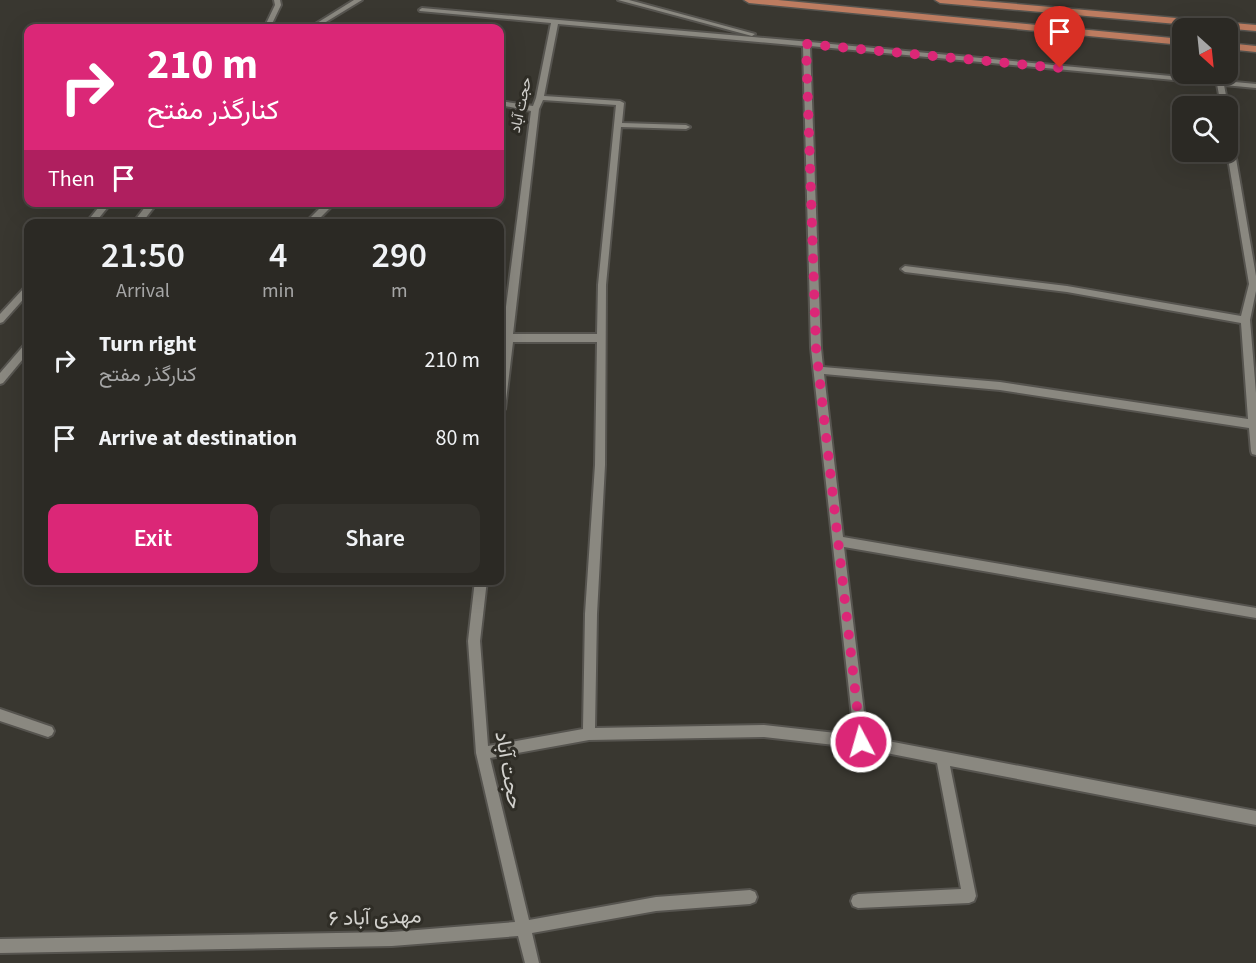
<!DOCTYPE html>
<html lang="en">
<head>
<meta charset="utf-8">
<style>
  :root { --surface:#2b2924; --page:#33312c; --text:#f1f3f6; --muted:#a6a6a6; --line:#474541; --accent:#db2777 }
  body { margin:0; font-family:"Source Sans 3",Vazirmatn,sans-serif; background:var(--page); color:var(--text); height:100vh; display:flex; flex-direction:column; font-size:22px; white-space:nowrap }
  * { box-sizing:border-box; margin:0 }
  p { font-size:20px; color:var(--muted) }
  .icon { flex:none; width:33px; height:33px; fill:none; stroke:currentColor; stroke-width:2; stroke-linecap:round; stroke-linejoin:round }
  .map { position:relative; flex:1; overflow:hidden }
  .details { position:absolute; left:24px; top:219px; width:480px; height:366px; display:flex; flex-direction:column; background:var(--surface); border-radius:12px; box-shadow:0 6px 24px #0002,0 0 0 2px var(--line) }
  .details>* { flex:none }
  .top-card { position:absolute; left:24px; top:24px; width:480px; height:183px; border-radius:12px; box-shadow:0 6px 24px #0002,0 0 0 2px var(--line); background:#db2777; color:#fff; overflow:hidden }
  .needle { width:39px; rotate:153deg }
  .fabs { position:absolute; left:1172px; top:18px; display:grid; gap:12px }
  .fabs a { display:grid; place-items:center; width:66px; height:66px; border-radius:12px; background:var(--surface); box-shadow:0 6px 24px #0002,0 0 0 2px var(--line); font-size:30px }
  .pin { position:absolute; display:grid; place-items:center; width:51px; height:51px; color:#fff; margin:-62px -26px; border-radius:50% 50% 50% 0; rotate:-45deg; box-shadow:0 0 6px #0007 }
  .pin .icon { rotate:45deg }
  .me { position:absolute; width:66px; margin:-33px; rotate:354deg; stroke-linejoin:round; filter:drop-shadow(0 0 4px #0008) }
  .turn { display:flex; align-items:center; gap:21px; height:126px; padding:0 24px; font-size:27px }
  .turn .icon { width:78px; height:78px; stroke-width:2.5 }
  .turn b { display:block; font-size:42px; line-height:51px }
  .then { display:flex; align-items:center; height:57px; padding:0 24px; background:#0003; gap:12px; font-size:22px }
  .eta { display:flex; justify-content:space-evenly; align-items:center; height:102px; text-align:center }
  .eta b { font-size:36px; font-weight:600; line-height:42px }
  .action { display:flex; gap:12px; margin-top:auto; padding:12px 24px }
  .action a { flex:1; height:69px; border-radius:12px; background:var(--accent); color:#fff; font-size:24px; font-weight:600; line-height:69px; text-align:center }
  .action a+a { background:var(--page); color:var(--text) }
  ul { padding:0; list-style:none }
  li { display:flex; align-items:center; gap:18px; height:78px; padding:0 24px }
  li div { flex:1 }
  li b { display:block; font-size:22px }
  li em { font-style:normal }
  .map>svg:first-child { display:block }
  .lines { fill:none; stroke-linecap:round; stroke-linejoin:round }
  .minor-casing { stroke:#56544f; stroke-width:4 }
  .major-casing { stroke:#56544f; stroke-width:3 }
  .minor { fill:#8a8880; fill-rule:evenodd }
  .major { fill:#bd7c60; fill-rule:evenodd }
  .route { stroke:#db2777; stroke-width:10; stroke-dasharray:0 18 }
  .labels { text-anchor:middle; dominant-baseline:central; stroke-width:6; stroke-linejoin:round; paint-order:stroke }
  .far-street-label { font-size:15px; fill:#d3d2ce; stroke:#2f2d26 }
  .near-street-label { font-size:21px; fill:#d3d2ce; stroke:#2f2d26 }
</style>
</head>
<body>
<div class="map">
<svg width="1256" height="963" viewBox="0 0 1256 963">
  <rect width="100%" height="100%" fill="#393730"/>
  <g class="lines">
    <defs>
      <g id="minor">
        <polygon points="274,0 280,0 281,5 270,28 264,28 275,5"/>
        <polygon points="354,0 362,0 316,28 309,28"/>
        <polygon points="618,0 629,0 755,34 752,36"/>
        <path d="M422,8l377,33 457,43v4l-32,-3 4,21h-7l-4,-22 -407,-38 11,302 2,19 177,15 248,37 -7,-96 -174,-31 -162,-20 -4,-3 4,-3 162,20 174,30 8,-32 -22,-132v-25l4,2 25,147v15l-6,29 6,73v62l-4,-1 -1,-3 -2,-23 -249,-38 -176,-16 19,163 413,71v10l-412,-71 23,190 389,74v14l-306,-59 26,130 -2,5 -5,2 -111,5 -5,-2 -2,-5 2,-5 5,-2 103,-5 -24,-126 -76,-15 -97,-11 -175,3 -99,18 39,162 127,-23 94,-7 5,2 2,5 -2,5 -5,2 -94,7 -124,22 7,30h-14l-7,-27 -126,10 -392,7v-14l392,-7 123,-10 -39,-169 -8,-112 7,-61h12l-7,61 8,105 95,-17 2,-115 10,-149 2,-123h-84l-8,67 -2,3 -3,1v-41l2,-34 29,-227 -31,-6v-4l33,5 3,-8 15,-75 -131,-12 -1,-1zM558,24l245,22 8,302 43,387 -90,-10 -169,3 2,-114 8,-149 1,-180 15,-158 65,2 4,-2 -4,-2 -64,-2 2,-20 -4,-2 -76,-5zM543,100l73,5 -18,180 -1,49h-84l26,-225z"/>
        <polygon points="103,202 112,202 94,224 85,224"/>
        <polygon points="149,202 158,202 141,224 132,224"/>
        <polygon points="326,202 336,202 314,224 304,224"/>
        <polygon points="28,286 28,294 3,322 0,323 0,314 25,287"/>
        <polygon points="25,344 28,344 28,353 3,383 0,384 0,373"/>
        <polygon points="0,709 52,727 54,731 52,735 48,737 0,721"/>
      </g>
      <g id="major">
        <polygon points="744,0 778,0 1182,39 1182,45 749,3"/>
        <polygon points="935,0 971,0 1256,25 1256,31 940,3"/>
        <polygon points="1227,43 1256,46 1256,52 1227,49"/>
      </g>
    </defs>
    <use href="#minor" class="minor-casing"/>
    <use href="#major" class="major-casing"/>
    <use href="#minor" class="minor"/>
    <use href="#major" class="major"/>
  </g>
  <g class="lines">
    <polyline class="route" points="861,742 816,348 806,44 1060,68"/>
  </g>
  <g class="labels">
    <g class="far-street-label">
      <text transform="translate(521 105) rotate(-78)">حجت آباد</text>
    </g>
    <g class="near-street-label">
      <text transform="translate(509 770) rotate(80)">حجت آباد</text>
      <text transform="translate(375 917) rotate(-2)">مهدی آباد ۶</text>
    </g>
  </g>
</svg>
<div class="fabs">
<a><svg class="needle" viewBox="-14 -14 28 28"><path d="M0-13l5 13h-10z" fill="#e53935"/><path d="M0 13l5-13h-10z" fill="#a6a6a6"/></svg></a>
<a><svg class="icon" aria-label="search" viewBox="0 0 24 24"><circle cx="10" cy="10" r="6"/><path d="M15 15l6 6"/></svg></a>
</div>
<div class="pin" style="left:1060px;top:68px;background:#d93025"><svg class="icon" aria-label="arrive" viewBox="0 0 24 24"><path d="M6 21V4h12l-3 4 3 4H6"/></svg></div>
<svg class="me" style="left:861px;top:742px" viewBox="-20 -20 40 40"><circle r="17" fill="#db2777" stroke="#fff" stroke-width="3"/><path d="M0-11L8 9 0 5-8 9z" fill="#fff"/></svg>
<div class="top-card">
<div class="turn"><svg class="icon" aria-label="right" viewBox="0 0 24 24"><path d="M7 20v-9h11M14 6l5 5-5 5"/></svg><div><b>210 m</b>کنارگذر مفتح</div></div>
<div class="then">Then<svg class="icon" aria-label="arrive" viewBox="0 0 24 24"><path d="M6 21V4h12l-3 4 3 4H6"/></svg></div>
</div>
<section class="details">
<div class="eta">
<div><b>21:50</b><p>Arrival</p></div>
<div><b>4</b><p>min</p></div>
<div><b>290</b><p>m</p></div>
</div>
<ul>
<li><svg class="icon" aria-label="right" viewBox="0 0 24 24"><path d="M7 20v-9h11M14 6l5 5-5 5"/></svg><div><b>Turn right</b><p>کنارگذر مفتح</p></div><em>210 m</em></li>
<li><svg class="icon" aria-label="arrive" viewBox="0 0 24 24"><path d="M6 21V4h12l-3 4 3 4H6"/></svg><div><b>Arrive at destination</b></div><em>80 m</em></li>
</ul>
<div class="action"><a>Exit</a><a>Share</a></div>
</section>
</div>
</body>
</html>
